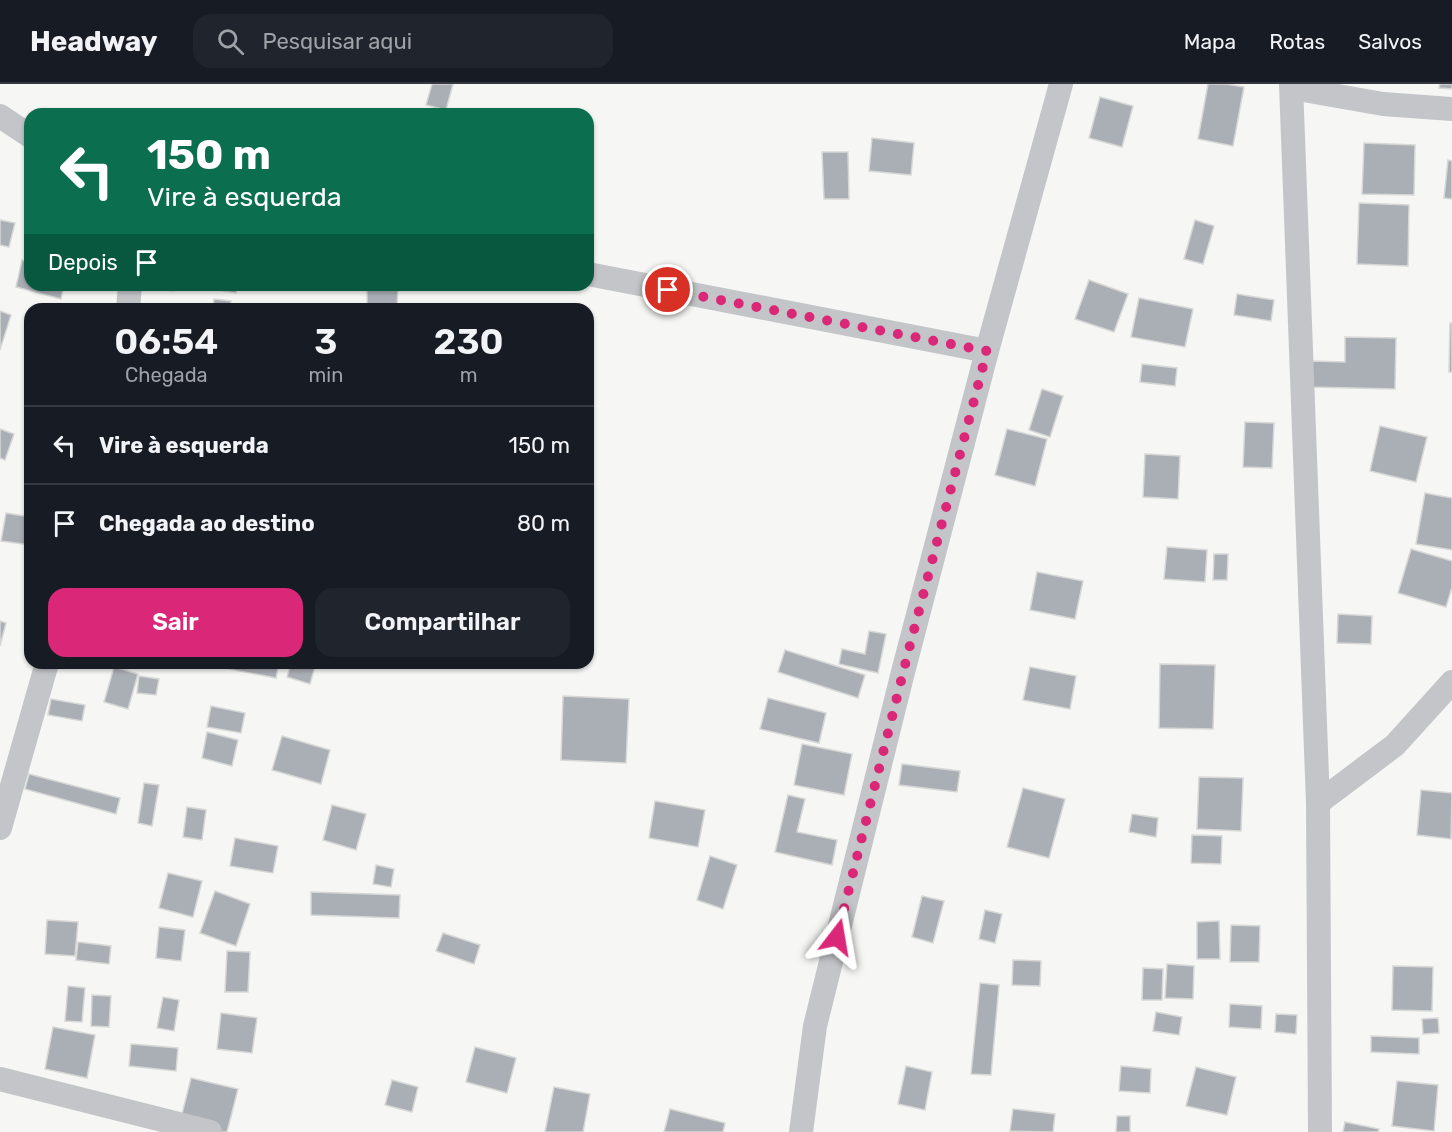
<!DOCTYPE html>
<html lang="pt">
<head>
<meta charset="utf-8">
<style>
  :root { --surface:#171b24; --page:#20242c; --text:#f1f3f6; --muted:#9ea1a6; --line:#363941; --accent:#db2777 }
  body { margin:0; font-family:Rubik,sans-serif; background:var(--page); color:var(--text); height:100vh; display:flex; flex-direction:column; font-size:22px; white-space:nowrap }
  * { box-sizing:border-box; margin:0 }
  p { font-size:20px; color:var(--muted) }
  .icon { flex:none; width:33px; height:33px; fill:none; stroke:currentColor; stroke-width:2; stroke-linecap:round; stroke-linejoin:round }
  .map { position:relative; flex:1; overflow:hidden }
  .side { position:absolute; left:24px; top:219px; width:570px; height:366px; display:flex; flex-direction:column; background:var(--surface); border-radius:18px; box-shadow:0 2px 4px #0004 }
  .side>* { flex:none }
  .banner { position:absolute; left:24px; top:24px; width:570px; height:183px; border-radius:18px; box-shadow:0 2px 4px #0004; background:#0b6e4f; color:#fff; overflow:hidden }
  .pin { position:absolute; display:grid; place-items:center; width:51px; height:51px; color:#fff; margin:-26px; border:3px solid #fff; border-radius:50%; box-shadow:0 2px 6px #0007 }
  .me { position:absolute; width:66px; margin:-33px; rotate:14deg; stroke-linejoin:round; filter:drop-shadow(0 0 4px #0008) }
  .turn { display:flex; align-items:center; gap:21px; height:126px; padding:0 24px; font-size:27px }
  .turn .icon { width:78px; height:78px; stroke-width:2.5 }
  .turn b { display:block; font-size:42px; line-height:51px }
  .then { display:flex; align-items:center; height:57px; padding:0 24px; background:#0003; gap:12px; font-size:22px }
  .eta { display:flex; justify-content:space-evenly; align-items:center; height:102px; text-align:center }
  .eta b { font-size:36px; font-weight:600; line-height:42px }
  .button { display:flex; gap:12px; margin-top:auto; padding:12px 24px }
  .button a { flex:1; height:69px; border-radius:18px; background:var(--accent); color:#fff; font-size:24px; font-weight:600; line-height:69px; text-align:center }
  .button a+a { background:var(--page); color:var(--text) }
  ul { padding:0; list-style:none }
  li { display:flex; align-items:center; gap:18px; height:78px; padding:0 24px; border-top:2px solid var(--line) }
  li div { flex:1 }
  li b { display:block; font-size:22px }
  li em { font-style:normal }
  header { display:flex; align-items:center; gap:36px; box-sizing:border-box; height:84px; padding:0 30px; background:var(--surface); border-bottom:2px solid var(--line) }
  header strong { font-size:28px }
  nav { display:flex; gap:33px; margin-inline-start:auto; font-size:21px }
  .search { width:420px; height:54px; background:var(--page); display:flex; align-items:center; gap:15px; box-sizing:border-box; padding:0 21px; border-radius:18px; color:var(--muted); font-size:22px }
  .map>svg:first-child { display:block }
  .building { fill:#aaaeb5; stroke:#d7d8d6; stroke-width:1.5 }
  .lines { fill:none; stroke-linecap:round; stroke-linejoin:round }
  .street { stroke:#c3c5c8; stroke-width:24 }
  .route { stroke:#db2777; stroke-width:10; stroke-dasharray:0 18 }
</style>
</head>
<body>
<header>
<strong>Headway</strong>
<div class="search"><svg class="icon" aria-label="search" viewBox="0 0 24 24"><circle cx="10" cy="10" r="6"/><path d="M15 15l6 6"/></svg>Pesquisar aqui</div>
<nav><a>Mapa</a><a>Rotas</a><a>Salvos</a></nav>
</header>
<div class="map">
<svg width="1452" height="1048" viewBox="0 0 1452 1048">
  <rect width="100%" height="100%" fill="#f6f6f4"/>
  <g class="building">
    <polygon points="432,0 453,0 446,26 426,21"/>
    <polygon points="1208,0 1226,0 1244,3 1233,62 1198,55"/>
    <polygon points="1440,0 1452,0 1452,5 1439,4"/>
    <polygon points="1100,13 1133,22 1122,63 1089,54"/>
    <polygon points="872,54 914,59 911,91 869,87"/>
    <polygon points="1364,59 1415,61 1414,111 1362,110"/>
    <polygon points="822,68 848,68 849,115 824,115"/>
    <polygon points="1448,76 1452,77 1452,115 1444,114"/>
    <polygon points="1359,119 1409,121 1408,182 1357,180"/>
    <polygon points="0,136 15,139 9,163 0,161"/>
    <polygon points="1195,136 1214,142 1203,180 1184,175"/>
    <polygon points="22,176 30,179 30,201 64,201 61,215 16,203"/>
    <polygon points="1089,196 1128,210 1114,248 1075,235"/>
    <polygon points="143,201 173,201 173,207 143,203"/>
    <polygon points="218,201 237,201 236,209 217,206"/>
    <polygon points="367,201 398,201 397,225 367,225"/>
    <polygon points="1237,210 1274,216 1271,237 1234,231"/>
    <polygon points="1139,214 1193,225 1185,263 1131,253"/>
    <polygon points="214,215 231,217 230,225 213,225"/>
    <polygon points="0,227 11,231 0,266"/>
    <polygon points="1450,239 1452,239 1452,288 1449,288"/>
    <polygon points="1345,253 1396,254 1395,305 1310,303 1310,277 1345,278"/>
    <polygon points="1142,280 1177,284 1175,302 1140,298"/>
    <polygon points="1042,305 1063,312 1050,353 1029,346"/>
    <polygon points="1245,338 1274,339 1272,384 1243,383"/>
    <polygon points="1380,342 1427,353 1416,398 1370,387"/>
    <polygon points="0,345 14,350 5,376 0,374"/>
    <polygon points="1007,345 1047,355 1035,402 995,391"/>
    <polygon points="1145,370 1180,372 1178,415 1143,413"/>
    <polygon points="1425,409 1452,414 1452,466 1416,460"/>
    <polygon points="6,429 30,433 30,461 1,457"/>
    <polygon points="1167,463 1207,466 1205,498 1164,495"/>
    <polygon points="1411,465 1452,477 1452,503 1446,523 1398,509"/>
    <polygon points="1214,470 1228,470 1227,496 1213,496"/>
    <polygon points="1037,488 1083,497 1075,535 1030,526"/>
    <polygon points="1338,530 1372,532 1371,560 1337,559"/>
    <polygon points="0,537 6,539 0,562"/>
    <polygon points="869,547 886,550 878,589 839,580 842,565 865,570"/>
    <polygon points="785,566 865,591 858,614 778,588"/>
    <polygon points="230,579 279,579 276,594 229,585"/>
    <polygon points="291,579 316,579 310,600 287,593"/>
    <polygon points="1160,580 1215,581 1213,645 1159,644"/>
    <polygon points="114,583 138,590 128,625 104,618"/>
    <polygon points="1030,583 1076,592 1070,625 1023,616"/>
    <polygon points="139,592 159,595 156,611 137,609"/>
    <polygon points="563,612 629,615 626,679 561,676"/>
    <polygon points="768,614 826,629 819,659 760,645"/>
    <polygon points="51,615 85,621 82,637 48,631"/>
    <polygon points="211,622 245,629 241,649 207,643"/>
    <polygon points="207,648 238,656 232,682 202,674"/>
    <polygon points="282,652 330,666 321,700 272,686"/>
    <polygon points="802,660 852,670 844,711 794,701"/>
    <polygon points="902,680 960,687 957,708 899,701"/>
    <polygon points="29,690 120,714 116,730 25,705"/>
    <polygon points="1199,693 1243,694 1241,747 1197,745"/>
    <polygon points="144,699 159,701 152,742 138,739"/>
    <polygon points="1023,704 1065,715 1049,774 1007,763"/>
    <polygon points="1421,706 1452,709 1451,755 1417,751"/>
    <polygon points="788,711 805,715 797,748 837,756 832,781 775,768"/>
    <polygon points="655,717 705,726 698,763 649,754"/>
    <polygon points="332,721 366,730 356,766 323,756"/>
    <polygon points="187,723 206,726 202,756 183,753"/>
    <polygon points="1132,730 1158,734 1156,753 1129,748"/>
    <polygon points="1192,751 1222,752 1221,780 1191,779"/>
    <polygon points="235,754 278,762 273,789 230,782"/>
    <polygon points="710,772 737,781 723,825 697,816"/>
    <polygon points="376,781 394,785 391,803 373,800"/>
    <polygon points="168,789 202,797 193,833 159,824"/>
    <polygon points="215,807 250,820 236,862 200,849"/>
    <polygon points="311,808 400,811 399,834 311,831"/>
    <polygon points="922,812 944,817 933,859 912,853"/>
    <polygon points="985,826 1002,830 995,859 979,855"/>
    <polygon points="47,836 78,838 75,872 45,870"/>
    <polygon points="1219,837 1220,875 1197,875 1197,838"/>
    <polygon points="1231,841 1260,842 1259,878 1230,878"/>
    <polygon points="159,843 185,846 181,877 156,874"/>
    <polygon points="443,849 480,861 474,880 436,867"/>
    <polygon points="78,858 111,862 109,880 76,876"/>
    <polygon points="227,867 250,868 248,908 225,908"/>
    <polygon points="1013,876 1041,877 1040,902 1012,901"/>
    <polygon points="1167,880 1194,882 1193,915 1165,914"/>
    <polygon points="1393,882 1433,883 1432,927 1392,926"/>
    <polygon points="1143,884 1163,885 1162,916 1142,916"/>
    <polygon points="980,899 999,901 991,991 971,990"/>
    <polygon points="68,902 85,904 82,938 65,937"/>
    <polygon points="92,911 111,912 109,943 91,942"/>
    <polygon points="163,913 179,916 174,947 157,944"/>
    <polygon points="1230,920 1262,922 1261,945 1229,943"/>
    <polygon points="1156,928 1182,933 1179,951 1153,947"/>
    <polygon points="221,929 257,934 252,969 217,965"/>
    <polygon points="1276,930 1297,931 1296,950 1275,948"/>
    <polygon points="1438,934 1439,949 1423,950 1422,935"/>
    <polygon points="53,943 95,951 87,994 45,985"/>
    <polygon points="1371,952 1419,954 1419,970 1371,968"/>
    <polygon points="131,960 178,964 176,987 129,982"/>
    <polygon points="475,963 516,974 507,1009 466,998"/>
    <polygon points="906,982 932,988 925,1026 898,1020"/>
    <polygon points="1121,982 1151,985 1150,1009 1119,1007"/>
    <polygon points="1196,983 1236,993 1227,1031 1186,1022"/>
    <polygon points="191,994 238,1005 227,1048 219,1048 180,1038"/>
    <polygon points="392,996 418,1003 412,1028 385,1021"/>
    <polygon points="1397,997 1438,1001 1434,1047 1392,1042"/>
    <polygon points="554,1003 590,1010 583,1048 545,1048"/>
    <polygon points="670,1025 725,1039 723,1048 664,1048"/>
    <polygon points="1013,1025 1055,1030 1053,1048 1010,1047"/>
    <polygon points="1117,1032 1130,1032 1130,1048 1116,1048"/>
    <polygon points="1345,1038 1379,1045 1378,1048 1343,1048"/>
  </g>
  <g class="lines">
    <g class="street">
      <polyline points="1291,0 1318,719 1320,1048"/>
      <polyline points="1292,4 1383,20 1452,25"/>
      <polyline points="0,32 30,52"/>
      <polyline points="588,190 987,267"/>
      <polyline points="128,225 130,201"/>
      <polyline points="1318,719 1395,661 1452,598"/>
      <polyline points="0,744 47,579"/>
      <polyline points="0,995 210,1048"/>
      <polyline points="801,1048 815,942 903,588 987,267 1061,0"/>
    </g>
  </g>
  <g class="lines">
    <polyline class="route" points="668,206 987,267 909,565 837,853"/>
  </g>
</svg>
<div class="pin" style="left:668px;top:206px;background:#d93025"><svg class="icon" aria-label="arrive" viewBox="0 0 24 24"><path d="M6 21V4h12l-3 4 3 4H6"/></svg></div>
<svg class="me" style="left:837px;top:853px" viewBox="-20 -20 40 40"><path d="M0-17L14 15 0 8-14 15z" fill="#db2777" stroke="#fff" stroke-width="4"/></svg>
<div class="banner">
<div class="turn"><svg class="icon" aria-label="left" viewBox="0 0 24 24"><path d="M17 20v-9H6M10 6l-5 5 5 5"/></svg><div><b>150 m</b>Vire à esquerda</div></div>
<div class="then">Depois<svg class="icon" aria-label="arrive" viewBox="0 0 24 24"><path d="M6 21V4h12l-3 4 3 4H6"/></svg></div>
</div>
<section class="side">
<div class="eta">
<div><b>06:54</b><p>Chegada</p></div>
<div><b>3</b><p>min</p></div>
<div><b>230</b><p>m</p></div>
</div>
<ul>
<li><svg class="icon" aria-label="left" viewBox="0 0 24 24"><path d="M17 20v-9H6M10 6l-5 5 5 5"/></svg><div><b>Vire à esquerda</b></div><em>150 m</em></li>
<li><svg class="icon" aria-label="arrive" viewBox="0 0 24 24"><path d="M6 21V4h12l-3 4 3 4H6"/></svg><div><b>Chegada ao destino</b></div><em>80 m</em></li>
</ul>
<div class="button"><a>Sair</a><a>Compartilhar</a></div>
</section>
</div>
</body>
</html>
